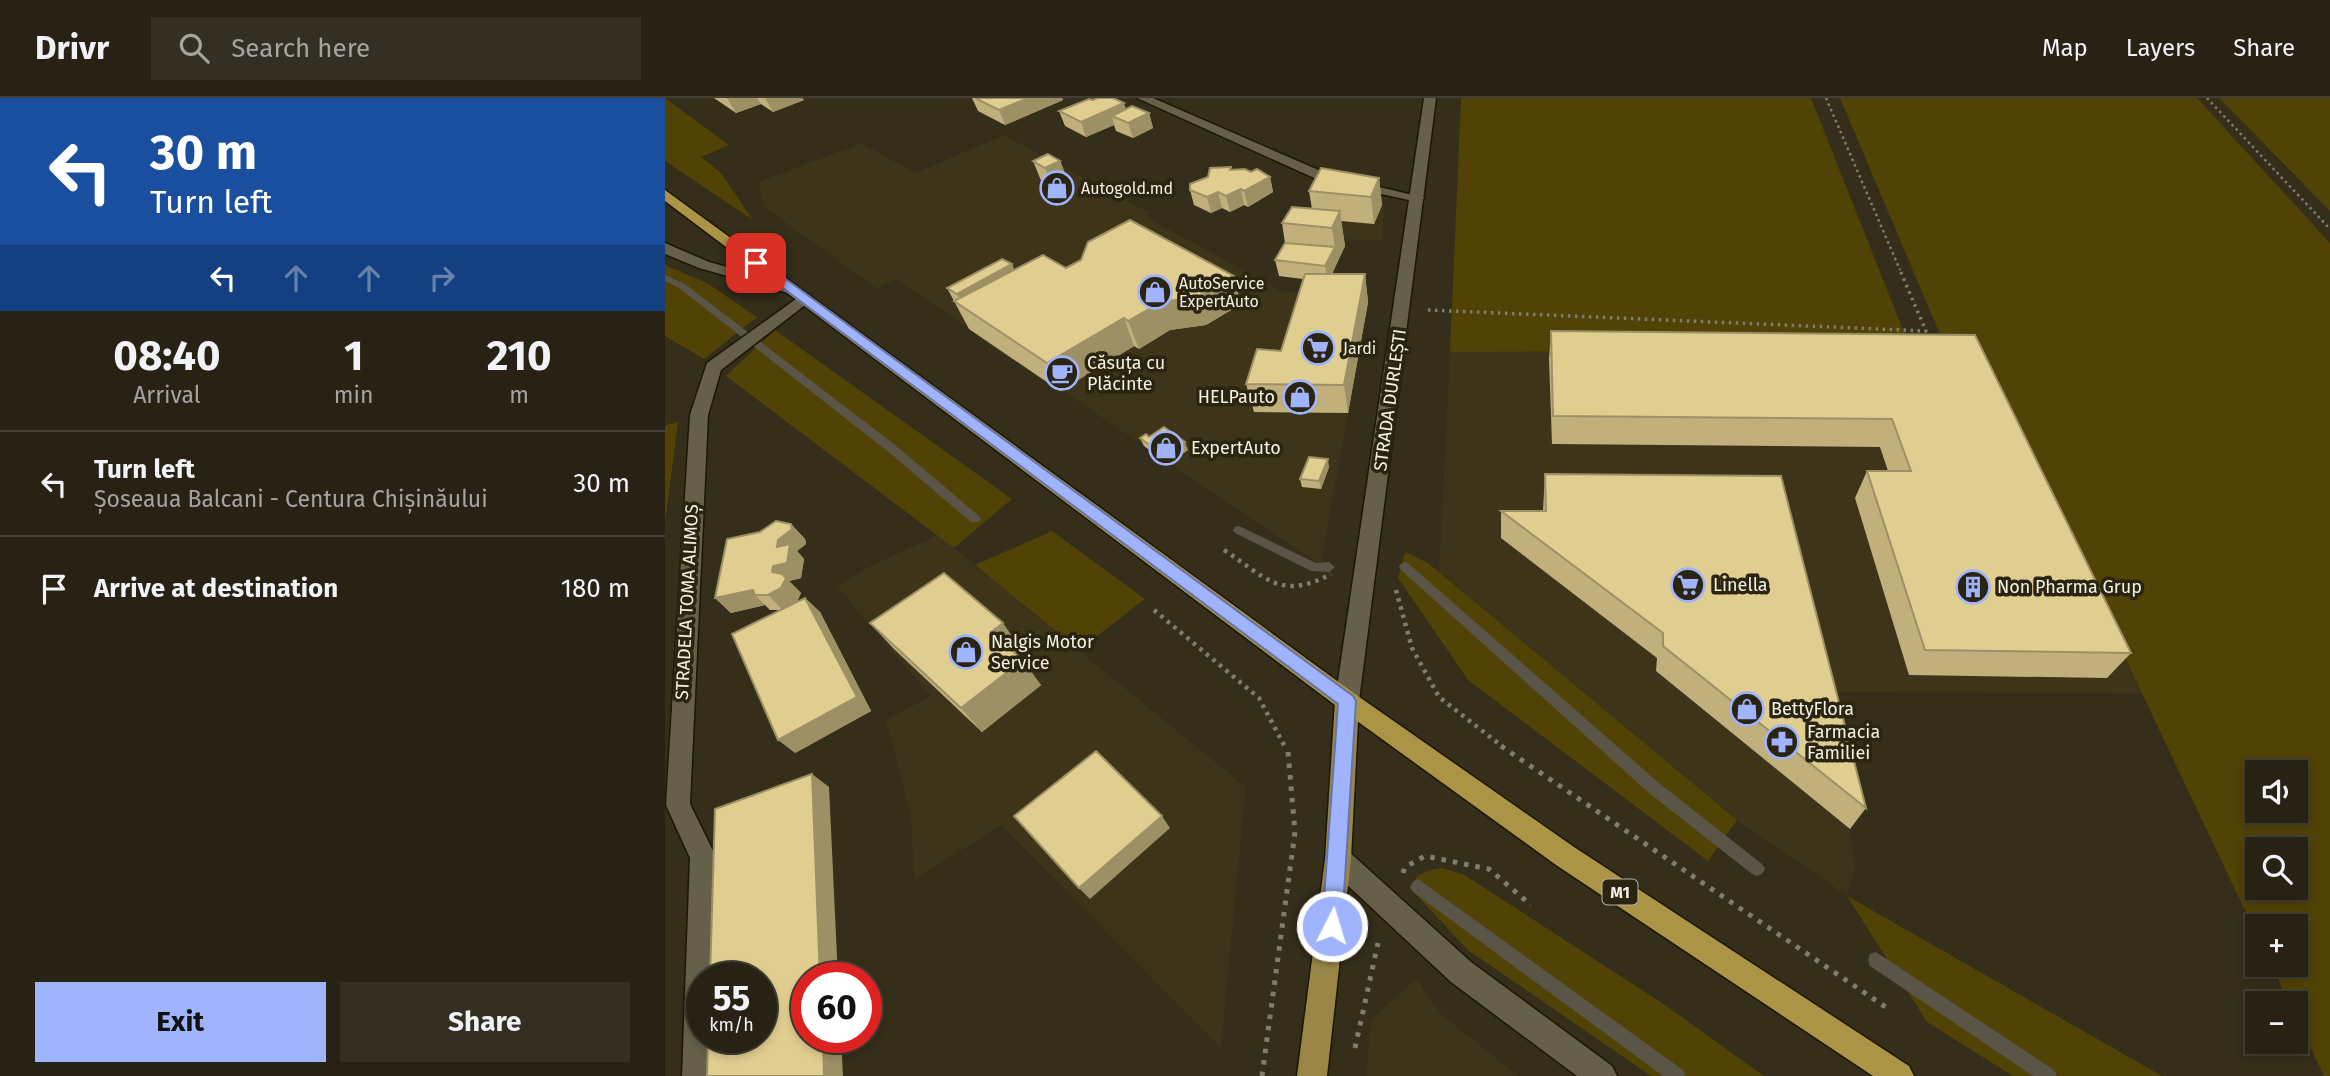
<!DOCTYPE html>
<html lang="en">
<head>
<meta charset="utf-8">
<style>
  :root { --surface:#272214; --page:#332f22; --text:#f1f3f6; --muted:#a4a4a0; --line:#433f34; --accent:#a0b3fd }
  body { margin:0; font-family:"Fira Sans",sans-serif; background:var(--page); color:var(--text); height:100vh; display:flex; flex-direction:column; font-size:26px; white-space:nowrap }
  * { box-sizing:border-box; margin:0 }
  p { font-size:23px; color:var(--muted) }
  .icon { flex:none; width:38px; height:38px; fill:none; stroke:currentColor; stroke-width:2; stroke-linecap:round; stroke-linejoin:round }
  .map { position:relative; flex:1; overflow:hidden }
  .panel { display:flex; flex-direction:column; background:var(--surface); width:665px }
  .panel>* { flex:none }
  .top-card { background:#1a4fa0; color:#fff; overflow:hidden }
  .controls { position:absolute; left:1580px; top:662px; display:grid; gap:14px }
  .controls a { display:grid; place-items:center; width:63px; height:63px; border-radius:0px; background:var(--surface); box-shadow:0 4px 10px #0003,0 0 0 2px var(--line); font-size:35px }
  .speed { position:absolute; left:21px; top:864px; display:flex; gap:14px; font-size:35px; font-weight:700; text-align:center }
  .speed>* { display:grid; place-content:center; width:91px; height:91px; border-radius:50%; background:var(--surface); box-shadow:0 4px 10px #0003,0 0 0 2px var(--line); line-height:1 }
  .speed small { font-size:18px; font-weight:400 }
  .speed .limit { border:10px solid #d22; background:#fff; color:#111 }
  .pin { position:absolute; display:grid; place-items:center; width:60px; height:60px; color:#fff; margin:-30px; border-radius:14px; box-shadow:0 4px 10px #0006 }
  .me { position:absolute; width:77px; margin:-38px; rotate:5deg; stroke-linejoin:round; filter:drop-shadow(0 0 5px #0008) }
  .turn { display:flex; align-items:center; gap:24px; height:147px; padding:0 35px; font-size:32px }
  .turn .icon { width:91px; height:91px; stroke-width:2.5 }
  .turn b { display:block; font-size:49px; line-height:60px }
  .lanes { display:flex; align-items:center; height:66px; padding:0 35px; background:#0003; justify-content:center; gap:35px; direction:ltr }
  .lanes .off { opacity:.35 }
  .eta { display:flex; justify-content:space-evenly; align-items:center; height:119px; text-align:center }
  .eta b { font-size:42px; font-weight:700; line-height:49px }
  .cta { display:flex; gap:14px; margin-top:auto; padding:14px 35px }
  .cta a { flex:1; height:80px; border-radius:0px; background:var(--accent); color:#111; font-size:28px; font-weight:700; line-height:80px; text-align:center }
  .cta a+a { background:var(--page); color:var(--text) }
  ul { padding:0; list-style:none }
  li { display:flex; align-items:center; gap:21px; height:105px; padding:0 35px; border-top:2px solid var(--line) }
  li div { flex:1 }
  li b { display:block; font-size:26px }
  li em { font-style:normal }
  header { display:flex; align-items:center; gap:42px; box-sizing:border-box; height:98px; padding:0 35px; background:var(--surface); border-bottom:2px solid var(--line) }
  header strong { font-size:33px }
  nav { display:flex; gap:38px; margin-inline-start:auto; font-size:24px }
  .search { width:490px; height:63px; background:var(--page); display:flex; align-items:center; gap:18px; box-sizing:border-box; padding:0 24px; border-radius:0px; color:var(--muted); font-size:26px }
  main { display:flex; flex:1; min-height:0 }
  .map>svg:first-child { display:block }
  .built { fill:#3d3419 }
  .green { fill:#514206; fill-rule:evenodd }
  .lines { fill:none; stroke-linecap:round; stroke-linejoin:round }
  .stream { fill:#5a5546; fill-rule:evenodd }
  .minor-casing { stroke:#1c1603; stroke-width:3 }
  .tertiary-casing { stroke:#1c1603; stroke-width:3 }
  .primary-casing { stroke:#1c1603; stroke-width:3 }
  .trunk-casing { stroke:#1c1603; stroke-width:3 }
  .path-far3 { stroke:#827c6c; stroke-width:2.5; stroke-dasharray:2.5 3.5; stroke-linecap:butt }
  .path-far2 { stroke:#827c6c; stroke-width:3.5; stroke-dasharray:2.5 4.5; stroke-linecap:butt }
  .path-far1 { stroke:#827c6c; stroke-width:4.5; stroke-dasharray:3.5 5; stroke-linecap:butt }
  .path { stroke:#827c6c; stroke-width:5; stroke-dasharray:4.5 7; stroke-linecap:butt }
  .minor { fill:#665f49; fill-rule:evenodd }
  .tertiary { fill:#665f49; fill-rule:evenodd }
  .primary { fill:#9a8747; fill-rule:evenodd }
  .trunk { fill:#ab9446; fill-rule:evenodd }
  .wall { fill:#c1b07c }
  .shaded-wall { fill:#9d9065 }
  .building { fill:#e0cd90; stroke:#9d9065; stroke-width:2 }
  .route { fill:#a0b3fd; stroke:#6874a4; stroke-width:2 }
  .labels { text-anchor:middle; dominant-baseline:central; stroke-width:7; stroke-linejoin:round; paint-order:stroke }
  .far-poi-label { font-size:16px; fill:#f4f0e4; stroke:#2a2410; text-anchor:start }
  .shield { fill:#2a2410; stroke:#b7b3a4; stroke-width:2 }
  .shield-label { font-size:16px; font-weight:bold; fill:#f4f0e4 }
  .poi-label { font-size:18px; fill:#f4f0e4; stroke:#2a2410; text-anchor:start }
  .street-label { font-size:18px; fill:#f4f0e4; stroke:#2a2410 }
</style>
</head>
<body>
<header>
<strong>Drivr</strong>
<div class="search"><svg class="icon" aria-label="search" viewBox="0 0 24 24"><circle cx="10" cy="10" r="6"/><path d="M15 15l6 6"/></svg>Search here</div>
<nav><a>Map</a><a>Layers</a><a>Share</a></nav>
</header>
<main>
<section class="panel">
<div class="top-card">
<div class="turn"><svg class="icon" aria-label="left" viewBox="0 0 24 24"><path d="M17 20v-9H6M10 6l-5 5 5 5"/></svg><div><b>30 m</b>Turn left</div></div>
<div class="lanes"><svg class="icon" aria-label="left" viewBox="0 0 24 24"><path d="M17 20v-9H6M10 6l-5 5 5 5"/></svg><svg class="icon off" aria-label="ahead" viewBox="0 0 24 24"><path d="M12 20V5M6 11l6-6 6 6"/></svg><svg class="icon off" aria-label="ahead" viewBox="0 0 24 24"><path d="M12 20V5M6 11l6-6 6 6"/></svg><svg class="icon off" aria-label="right" viewBox="0 0 24 24"><path d="M7 20v-9h11M14 6l5 5-5 5"/></svg></div>
</div>
<div class="eta">
<div><b>08:40</b><p>Arrival</p></div>
<div><b>1</b><p>min</p></div>
<div><b>210</b><p>m</p></div>
</div>
<ul>
<li><svg class="icon" aria-label="left" viewBox="0 0 24 24"><path d="M17 20v-9H6M10 6l-5 5 5 5"/></svg><div><b>Turn left</b><p>Șoseaua Balcani - Centura Chișinăului</p></div><em>30 m</em></li>
<li><svg class="icon" aria-label="arrive" viewBox="0 0 24 24"><path d="M6 21V4h12l-3 4 3 4H6"/></svg><div><b>Arrive at destination</b></div><em>180 m</em></li>
</ul>
<div class="cta"><a>Exit</a><a>Share</a></div>
</section>
<div class="map">
<svg width="1665" height="978" viewBox="0 0 1665 978">
  <rect width="100%" height="100%" fill="#342e1a"/>
  <g class="built">
    <polygon points="339,37 485,115 480,118 616,193 704,200 656,467 231,181 212,191 99,109 93,84 197,45 250,75"/>
    <polygon points="659,93 718,104 718,143 635,139"/>
    <polygon points="1315,253 1477,596 1152,594 1185,731 1190,771 1182,798 1072,722 774,474 785,254"/>
    <polygon points="273,437 581,689 556,950 336,727 249,782 246,718 221,622 266,598 172,489 209,466"/>
    <polygon points="752,880 777,917 854,978 701,978 706,921"/>
  </g>
  <g class="green">
    <polygon points="0,0 64,47 36,59 56,75 88,122 0,63"/>
    <polygon points="796,0 1146,0 1246,252 785,254"/>
    <path d="M1175,0h357l133,145v833h-6l-28,-59v-14h-7l-18,-39h25v-38h-39v10l-277,-584 -33,-1zM1592,674h39v38h-39zM1592,751h39v38h-39z"/>
    <polygon points="1554,0 1665,0 1665,113"/>
    <polygon points="0,167 42,185 92,219 39,261 0,238"/>
    <polygon points="110,232 347,401 289,450 61,278"/>
    <polygon points="13,324 0,425 0,327"/>
    <polygon points="387,433 480,501 414,552 310,467"/>
    <polygon points="740,454 763,465 1072,722 1043,763 803,582 733,480"/>
    <path d="M777,770l21,6 202,131 99,71h-113l-183,-126 -58,-62c6,-15 17,-18 32,-20z"/>
    <polygon points="1182,798 1497,978 1348,978 1262,924"/>
  </g>
  <g class="lines">
    <g class="stream">
      <polygon points="0,177 20,186 234,350 314,418 316,421 314,424 306,424 226,356 14,190 0,183"/>
      <polygon points="574,428 651,465 664,464 670,469 664,474 646,473 570,435 568,432 570,429"/>
      <polygon points="740,464 744,466 994,685 1097,766 1100,771 1097,776 1092,778 1087,776 984,695 736,472 734,469 736,466"/>
      <polygon points="753,781 1018,972 1021,978 998,978 748,794 745,789 748,784"/>
      <polygon points="1211,854 1389,972 1392,978 1368,978 1205,868 1203,862 1205,856"/>
    </g>
    <defs>
      <g id="minor">
        <polygon points="472,0 488,0 665,77 760,100 753,104 656,83"/>
        <polygon points="0,145 44,164 132,188 134,191 126,196 34,170 0,156"/>
        <polygon points="138,196 146,201 144,204 56,272 43,317 25,706 51,759 49,880 37,880 37,940 48,940 47,978 17,978 25,760 1,707 25,317 42,265"/>
        <polygon points="673,749 682,752 806,864 947,968 952,978 912,978 786,884 664,770 660,761 664,752"/>
      </g>
      <polygon id="tertiary" points="759,0 771,0 694,603 690,610 682,613 674,610 670,603"/>
      <polygon id="primary" points="682,593 690,596 694,603 686,761 662,978 632,978 660,761 670,603 674,596"/>
      <polygon id="trunk" points="0,92 690,596 909,749 1244,968 1249,978 1208,978 891,767 674,610 0,103"/>
    </defs>
    <use href="#minor" class="minor-casing"/>
    <use href="#tertiary" class="tertiary-casing"/>
    <use href="#primary" class="primary-casing"/>
    <use href="#trunk" class="trunk-casing"/>
    <g class="path-far3">
      <polyline points="1161,0 1235,172"/>
      <polyline points="1542,0 1665,131"/>
    </g>
    <polyline class="path-far2" points="763,212 1261,233 1234,170"/>
    <g class="path-far1">
      <path d="M559,452c43,28 56,51 107,24"/>
      <polyline points="731,492 747,550 774,599 838,649"/>
      <polyline points="489,512 594,600 620,649"/>
    </g>
    <g class="path">
      <polyline points="836,648 1222,910"/>
      <polyline points="738,775 740,769 760,758 824,771 866,807"/>
      <polyline points="690,950 713,845"/>
      <polyline points="597,978 630,734 623,654 620,648"/>
    </g>
    <use href="#minor" class="minor"/>
    <use href="#tertiary" class="tertiary"/>
    <use href="#primary" class="primary"/>
    <use href="#trunk" class="trunk"/>
  </g>
  <g class="wall">
    <polygon points="49,0 137,0 139,2 108,14 96,6 71,15"/>
    <polygon points="307,0 397,0 398,2 340,27 313,13"/>
    <polygon points="428,2 461,11 484,15 488,30 468,40 451,33 449,27 421,39 400,28 394,13"/>
    <polygon points="368,63 395,63 406,90 391,97 379,90"/>
    <polygon points="566,72 586,74 605,79 608,94 583,109 579,107 565,114 557,110 546,115 529,107 525,92"/>
    <polygon points="714,80 717,107 709,126 676,123 680,148 667,176 700,176 703,204 683,315 589,314 581,286 616,253 638,181 614,178 610,162 620,145 617,125 647,111 644,93"/>
    <polygon points="347,166 349,172 401,170 576,206 541,227 505,232 474,251 469,248 395,293 304,231 282,190"/>
    <polygon points="886,233 1310,237 1466,555 1442,580 1244,577 1190,400 1202,373 1223,373 1215,349 887,346 884,261"/>
    <polygon points="484,339 523,352 503,366 479,348 475,340"/>
    <polygon points="664,369 656,391 637,389 635,381"/>
    <polygon points="880,376 1201,710 1185,731 991,573 992,560 836,440 836,413 878,413"/>
    <polygon points="126,426 140,441 141,446 132,453 139,461 136,480 124,483 136,495 132,504 140,500 155,514 206,613 130,655 115,512 105,512 100,507 66,515 50,500"/>
    <polygon points="205,525 356,551 350,556 376,587 317,634 229,551"/>
  </g>
  <g class="shaded-wall">
    <polygon points="62,0 92,0 96,6 71,15"/>
    <polygon points="100,0 137,0 139,2 108,14"/>
    <polygon points="363,0 397,0 398,2 340,27 334,12"/>
    <polygon points="459,5 464,20 447,18 449,27 421,39 416,24"/>
    <polygon points="484,15 488,30 468,40 463,25"/>
    <polygon points="395,63 406,90 391,97 380,70"/>
    <polygon points="605,79 608,94 583,109 579,93"/>
    <polygon points="714,80 717,107 709,126 706,99"/>
    <polygon points="576,91 579,107 565,114 561,98"/>
    <polygon points="553,94 557,110 546,115 542,99"/>
    <polygon points="675,113 680,148 663,183 660,168 670,150 667,130"/>
    <polygon points="347,166 359,194 299,210 292,196"/>
    <polygon points="700,176 703,204 683,315 679,287"/>
    <polygon points="569,178 576,206 541,227 505,232 474,251 463,223 496,204"/>
    <polygon points="459,220 469,248 395,293 382,265"/>
    <polygon points="520,344 523,352 503,366 500,358"/>
    <polygon points="663,361 664,369 656,391 654,383"/>
    <polygon points="126,426 140,441 141,446 132,453 139,461 136,480 124,483 136,495 131,505 118,512 103,497 113,442"/>
    <polygon points="88,492 90,497 100,507 66,515 50,500"/>
    <polygon points="140,500 155,514 206,613 130,655 113,642"/>
    <polygon points="338,525 356,551 345,560 326,534"/>
    <polygon points="358,562 376,587 317,634 296,610"/>
    <polygon points="147,676 164,689 173,880 155,880"/>
    <polygon points="497,718 505,730 425,801 414,790"/>
    <polygon points="158,940 176,940 178,978 159,978"/>
  </g>
  <g class="building">
    <polygon points="310,0 363,0 334,12"/>
    <polygon points="433,0 448,0 459,5 416,24 394,13 424,1 428,2"/>
    <polygon points="467,8 484,15 463,25 447,18"/>
    <polygon points="383,56 395,63 380,70 368,63"/>
    <polygon points="566,69 565,72 580,71 586,74 592,71 605,79 579,93 576,91 561,98 553,94 542,99 525,92 525,86 543,79 545,70"/>
    <polygon points="656,70 714,80 706,99 644,93"/>
    <polygon points="627,109 675,113 667,130 617,125"/>
    <polygon points="465,122 569,178 533,199 496,204 463,223 459,220 382,265 289,203 378,157 401,170 416,162 423,144"/>
    <polygon points="620,145 670,149 660,168 610,162"/>
    <polygon points="337,161 347,166 292,196 282,190"/>
    <polygon points="640,176 700,176 679,287 581,286 592,251 616,253"/>
    <polygon points="886,233 1310,237 1466,555 1260,552 1202,373 1246,373 1227,321 888,318"/>
    <polygon points="499,329 520,344 500,358 475,340 481,336 484,339"/>
    <polygon points="644,359 663,361 654,383 635,381"/>
    <polygon points="880,376 1116,378 1201,710 998,548 998,535 836,413 881,413"/>
    <polygon points="111,423 126,426 127,431 113,442 112,449 125,446 122,465 108,468 107,474 117,476 121,480 116,490 103,497 90,497 88,492 50,500 62,441 95,434"/>
    <polygon points="279,475 338,525 326,534 358,562 296,610 205,525"/>
    <polygon points="140,500 192,599 113,642 67,536"/>
    <polygon points="431,653 497,718 414,790 349,718"/>
    <polygon points="147,676 155,880 142,880 142,940 158,940 159,978 42,978 43,940 96,940 96,880 45,880 50,711"/>
  </g>
  <polygon class="route" points="87,162 95,162 688,598 691,603 677,828 674,835 667,838 660,835 657,828 673,606 87,167"/>
  <defs>
    <symbol id="shop-ring" viewBox="-11 -11 22 22"><circle r="9.5" fill="#2a2410" stroke="#a0b3fd" stroke-width="1.5"/><path d="M-5-2.5h2.3a2.7 3.5 0 0 1 5.4 0H5L5.5 6h-11ZM-1.5-2.5h3a1.5 2.3 0 0 0-3 0Z" fill="#a0b3fd"/></symbol>
    <symbol id="supermarket-ring" viewBox="-11 -11 22 22"><circle r="9.5" fill="#2a2410" stroke="#a0b3fd" stroke-width="1.5"/><path d="M-6-5.5h2.5l.6 2H6L4.5 2H-2.5L-4.4-4H-6ZM-1.5 3.2a1.3 1.3 0 1 0 .1 0ZM3 3.2a1.3 1.3 0 1 0 .1 0Z" fill="#a0b3fd"/></symbol>
    <symbol id="cafe-ring" viewBox="-11 -11 22 22"><circle r="9.5" fill="#2a2410" stroke="#a0b3fd" stroke-width="1.5"/><path d="M-5.5-4.5H6V0H3Q3 3.5 0 3.5H-2.5Q-5.5 3.5-5.5 0ZM3-3.2v2h1.7v-2ZM-6 4.5H4V6H-6Z" fill="#a0b3fd"/></symbol>
    <symbol id="building-ring" viewBox="-11 -11 22 22"><circle r="9.5" fill="#2a2410" stroke="#a0b3fd" stroke-width="1.5"/><path d="M-4-6H4V6H1V3H-1V6H-4ZM-2.5-4.3h1.7v1.8h-1.7ZM.8-4.3h1.7v1.8H.8ZM-2.5-1h1.7V.8h-1.7ZM.8-1h1.7V.8H.8Z" fill="#a0b3fd"/></symbol>
    <symbol id="pharmacy-ring" viewBox="-11 -11 22 22"><circle r="9.5" fill="#2a2410" stroke="#a0b3fd" stroke-width="1.5"/><path d="M-2-6h4v4h4v4h-4v4h-4v-4h-4v-4h4Z" fill="#a0b3fd"/></symbol>
  </defs>
  <g fill-rule="evenodd">
    <use href="#shop-ring" x="373" y="71" width="38" height="38"/>
    <use href="#shop-ring" x="471" y="175" width="38" height="38"/>
    <use href="#supermarket-ring" x="634" y="231" width="38" height="38"/>
    <use href="#cafe-ring" x="378" y="256" width="38" height="38"/>
    <use href="#shop-ring" x="616" y="280" width="38" height="38"/>
    <use href="#shop-ring" x="482" y="331" width="38" height="38"/>
    <use href="#supermarket-ring" x="1004" y="468" width="38" height="38"/>
    <use href="#building-ring" x="1289" y="470" width="38" height="38"/>
    <use href="#shop-ring" x="282" y="535" width="38" height="38"/>
    <use href="#shop-ring" x="1063" y="592" width="38" height="38"/>
    <use href="#pharmacy-ring" x="1098" y="625" width="38" height="38"/>
  </g>
  <g class="labels">
    <g class="far-poi-label">
      <text x="416" y="90">Autogold.md</text>
      <text x="514" y="185">AutoService<tspan x="514" dy="18">ExpertAuto</tspan></text>
      <text x="678" y="250">Jardi</text>
    </g>
    <rect class="shield" x="937.5" y="781.5" width="35" height="25" rx="5"/>
    <g class="shield-label">
      <text x="955" y="794">M1</text>
    </g>
    <g class="poi-label">
      <text x="422" y="265">Căsuța cu<tspan x="422" dy="21">Plăcinte</tspan></text>
      <text x="610" y="299" text-anchor="end">HELPauto</text>
      <text x="526" y="350">ExpertAuto</text>
      <text x="1048" y="487">Linella</text>
      <text x="1332" y="489">Non Pharma Grup</text>
      <text x="326" y="544">Nalgis Motor<tspan x="326" dy="21">Service</tspan></text>
      <text x="1106" y="611">BettyFlora</text>
      <text x="1142" y="634">Farmacia<tspan x="1142" dy="21">Familiei</tspan></text>
    </g>
    <g class="street-label">
      <text transform="translate(725 302) rotate(-82)">STRADA DURLEȘTI</text>
      <text transform="translate(22 504) rotate(-87)">STRADELA TOMA ALIMOȘ</text>
    </g>
  </g>
</svg>
<div class="controls">
<a><svg class="icon" aria-label="sound" viewBox="0 0 24 24"><path d="M4 9h4l5-4v14l-5-4H4zM17 9q2 3 0 6"/></svg></a>
<a><svg class="icon" aria-label="search" viewBox="0 0 24 24"><circle cx="10" cy="10" r="6"/><path d="M15 15l6 6"/></svg></a>
<a>+</a>
<a>−</a>
</div>
<div class="speed"><div>55<small>km/h</small></div><div class="limit">60</div></div>
<div class="pin" style="left:91px;top:165px;background:#d93025"><svg class="icon" aria-label="arrive" viewBox="0 0 24 24"><path d="M6 21V4h12l-3 4 3 4H6"/></svg></div>
<svg class="me" style="left:667px;top:828px" viewBox="-20 -20 40 40"><circle r="17" fill="#a0b3fd" stroke="#fff" stroke-width="3"/><path d="M0-11L8 9 0 5-8 9z" fill="#fff"/></svg>
</div>
</main>
</body>
</html>
